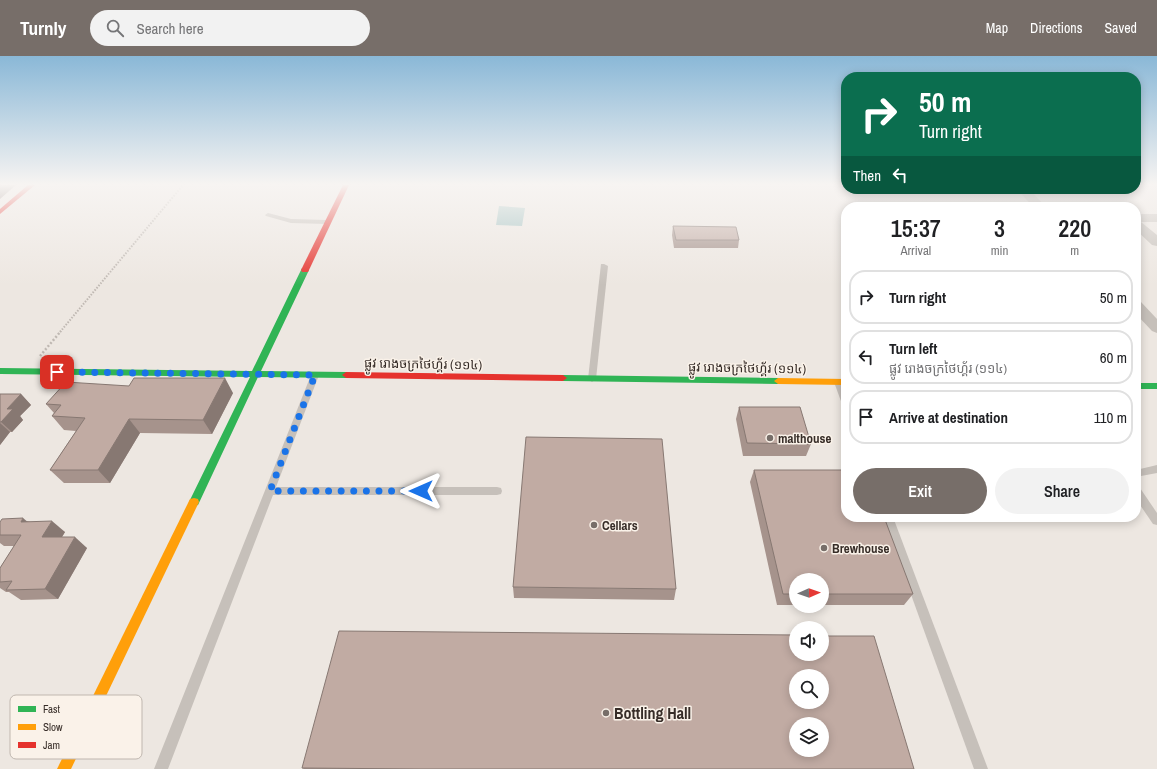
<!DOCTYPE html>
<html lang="en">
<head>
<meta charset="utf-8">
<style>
  :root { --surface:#fff; --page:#f2f2f2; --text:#202124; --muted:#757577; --line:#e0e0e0; --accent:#776e69 }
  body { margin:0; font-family:"Archivo Narrow","Noto Sans Khmer",sans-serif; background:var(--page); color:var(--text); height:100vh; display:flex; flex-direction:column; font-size:15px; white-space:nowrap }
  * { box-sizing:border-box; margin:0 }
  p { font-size:13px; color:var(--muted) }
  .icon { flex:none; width:22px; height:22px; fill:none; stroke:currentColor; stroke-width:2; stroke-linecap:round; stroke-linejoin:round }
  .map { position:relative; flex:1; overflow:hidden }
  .sheet { position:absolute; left:841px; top:146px; width:300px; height:320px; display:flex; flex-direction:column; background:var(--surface); border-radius:16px; box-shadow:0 2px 10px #0003 }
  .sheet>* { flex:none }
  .hud { position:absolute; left:841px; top:16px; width:300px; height:122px; border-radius:16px; box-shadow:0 2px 10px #0003; background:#0b6e4f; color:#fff; overflow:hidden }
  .needle { width:26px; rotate:88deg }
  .controls { position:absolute; left:789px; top:517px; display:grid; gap:8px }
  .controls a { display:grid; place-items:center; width:40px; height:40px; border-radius:50%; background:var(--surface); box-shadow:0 2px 10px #0003; font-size:20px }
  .pin { position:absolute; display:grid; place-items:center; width:34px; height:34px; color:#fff; margin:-17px; border-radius:8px; box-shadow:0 2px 6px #0006 }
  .me { position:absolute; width:44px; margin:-22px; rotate:270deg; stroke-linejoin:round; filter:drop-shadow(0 0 3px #0008) }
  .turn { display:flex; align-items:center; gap:14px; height:84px; padding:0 12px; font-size:18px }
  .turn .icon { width:52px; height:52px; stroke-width:2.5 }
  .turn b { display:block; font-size:28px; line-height:34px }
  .then { display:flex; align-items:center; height:38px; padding:0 12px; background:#0003; gap:8px; font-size:15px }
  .eta { display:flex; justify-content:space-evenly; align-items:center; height:68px; text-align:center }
  .eta b { font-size:24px; font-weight:600; line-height:28px }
  .primary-button { display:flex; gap:8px; margin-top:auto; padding:8px 12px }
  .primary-button a { flex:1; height:46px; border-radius:24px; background:var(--accent); color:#fff; font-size:16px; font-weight:600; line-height:46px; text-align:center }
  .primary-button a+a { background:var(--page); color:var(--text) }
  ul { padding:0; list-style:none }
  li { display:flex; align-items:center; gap:12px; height:54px; margin:0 8px 6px; padding:0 4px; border:2px solid var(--line); border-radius:16px }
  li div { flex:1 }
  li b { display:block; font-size:15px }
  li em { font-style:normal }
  header { display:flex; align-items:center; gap:24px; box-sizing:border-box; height:56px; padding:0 20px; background:var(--accent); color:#fff }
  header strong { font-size:19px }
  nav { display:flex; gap:22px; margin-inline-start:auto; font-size:14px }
  .search { width:280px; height:36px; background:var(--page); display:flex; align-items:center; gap:10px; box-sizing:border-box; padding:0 14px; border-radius:22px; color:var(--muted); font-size:15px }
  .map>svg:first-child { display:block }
  .water { fill:#9dbfbe }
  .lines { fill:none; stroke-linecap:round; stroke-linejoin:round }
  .path-far1 { stroke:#bfb8b2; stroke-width:2; stroke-dasharray:1.5 1.5; stroke-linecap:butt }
  .path { stroke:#bfb8b2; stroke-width:2.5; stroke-dasharray:2 2; stroke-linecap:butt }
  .lane { fill:#c6c0ba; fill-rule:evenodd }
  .street { fill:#c6c0ba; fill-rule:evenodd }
  .fast { fill:#30b455; fill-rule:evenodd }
  .slow { fill:#ff9f0a; fill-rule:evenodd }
  .jam { fill:#e5322d; fill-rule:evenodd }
  .wall { fill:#a6938c }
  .shaded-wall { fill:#877872 }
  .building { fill:#c1aba3; stroke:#877872; fill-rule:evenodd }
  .route { stroke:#1a73e8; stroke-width:7; stroke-dasharray:0 12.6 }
  .poi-dot { fill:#776e69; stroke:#faf2e9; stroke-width:1.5 }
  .labels { text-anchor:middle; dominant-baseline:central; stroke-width:3; stroke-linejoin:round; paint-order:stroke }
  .street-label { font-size:13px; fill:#372d28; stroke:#faf2e9 }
  .poi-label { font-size:13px; font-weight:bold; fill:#372d28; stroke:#faf2e9; text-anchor:start }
  .near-poi-label { font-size:16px; font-weight:bold; fill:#372d28; stroke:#faf2e9; text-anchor:start }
  .key { fill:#faf2e9; stroke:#c0b7af; stroke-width:1 }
  .key-label { font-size:11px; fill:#372d28 }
</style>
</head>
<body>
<header>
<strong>Turnly</strong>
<div class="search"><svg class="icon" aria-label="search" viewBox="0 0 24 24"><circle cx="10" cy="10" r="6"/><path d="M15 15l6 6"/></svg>Search here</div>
<nav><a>Map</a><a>Directions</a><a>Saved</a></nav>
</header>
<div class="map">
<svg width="1157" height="713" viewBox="0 0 1157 713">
  <rect width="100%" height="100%" fill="#ede7e1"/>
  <polygon class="water" points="499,150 525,152 522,170 496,169"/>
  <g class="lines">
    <polyline class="path-far1" points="60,276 183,129"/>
    <polyline class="path" points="40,300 61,275"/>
    <g class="lane">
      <polygon points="268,157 291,163 327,164 330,166 327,168 291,167 266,160 265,159"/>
      <polygon points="601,208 604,208 608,210 596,323 592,326 588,323"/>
      <polygon points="315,316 319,319 276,431 497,431 501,432 502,435 501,438 497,439 273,439 168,713 154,713 311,319"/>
      <polygon points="838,323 841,324 846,336 846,351 842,348 834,326"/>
      <polygon points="1157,409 1157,417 1141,420 1139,424 1136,425 1136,414"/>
      <polygon points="1136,431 1140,432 1157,457 1157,469 1153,468 1136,443"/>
      <polygon points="883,461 893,461 988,713 974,713"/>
    </g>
    <g class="street">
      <polygon points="1017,133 1029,133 1046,151 1033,151"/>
      <polygon points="1136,158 1157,158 1157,166 1141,166 1157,179 1157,190 1152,189 1136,174"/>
      <polygon points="1136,244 1141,246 1157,263 1157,277 1152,275 1136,258"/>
    </g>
    <g class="fast">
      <polygon points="302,212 308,212 309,214 261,315 346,316 350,319 346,322 258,321 198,449 194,450 190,449 189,446 250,321 0,318 0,312 252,315"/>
      <polygon points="563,319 778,322 782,325 778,328 563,325 559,322"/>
      <rect x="1136" y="327" width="21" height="6"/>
    </g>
    <g class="slow">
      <polygon points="778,322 846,323 846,329 778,328 774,325"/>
      <polygon points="194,442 198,443 199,446 71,713 57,713 190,443"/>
    </g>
    <g class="jam">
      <polygon points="28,129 35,129 0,158 0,153"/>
      <polygon points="343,129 349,129 309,214 308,216 302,216 301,214"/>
      <polygon points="346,316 563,319 567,322 563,325 346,322 342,319"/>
    </g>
  </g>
  <g class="wall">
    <polygon points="673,170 739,184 738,192 674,192 672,179"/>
    <polygon points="129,330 233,337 212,378 140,377 110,427 64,427 50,414 76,375 64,374 52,360 54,357 46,348"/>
    <polygon points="0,338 21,338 31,349 20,360 23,364 12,376 10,376 0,389"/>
    <polygon points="739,351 811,388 806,400 743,400 736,363"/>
    <polygon points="754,414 913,538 904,549 822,549 822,524 796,524 796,549 777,549 750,426"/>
    <polygon points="27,465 65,476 62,481 87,492 58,543 21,544 9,536 6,536 0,532 0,512 14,490 4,490 0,487 0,466"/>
    <polygon points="513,531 676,533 674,544 514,542"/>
    <polygon points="302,712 914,713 304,713"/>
  </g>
  <g class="shaded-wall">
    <polygon points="0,129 16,129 0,143"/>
    <polygon points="225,322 233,337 212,378 203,364"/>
    <polygon points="21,338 31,349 20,360 23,364 12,376 1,366 7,353"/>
    <polygon points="129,363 140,377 110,427 98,414"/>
    <polygon points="0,367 10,376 0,389"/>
    <polygon points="23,462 36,473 21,466"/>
    <polygon points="52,465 65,476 55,492 42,481"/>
    <polygon points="75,481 87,492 58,543 45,533"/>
  </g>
  <g class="building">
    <polygon points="673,170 736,171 739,184 676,184"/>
    <polygon points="134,322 225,322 203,364 129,363 98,414 50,414 85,362 52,360 61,349 46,348 66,326 129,330"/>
    <polygon points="0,338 21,338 7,353 13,353 1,366 0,366"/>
    <polygon points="739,351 800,351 811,388 747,387"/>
    <polygon points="526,381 662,383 676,533 513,531"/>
    <polygon points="754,414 846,414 846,461 884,461 913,538 822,538 822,524 796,524 796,538 783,538"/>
    <polygon points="23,462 21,466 52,465 42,481 75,481 45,533 6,534 12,525 0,526 0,512 21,479 0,479 0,466 2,463"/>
    <path d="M339,575l457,4v19h26v-18h52l40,133h-494l-118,-1zM796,620h26v26h-26zM796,668h26v26h-26z"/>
  </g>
  <linearGradient id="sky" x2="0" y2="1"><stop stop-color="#8ab8d7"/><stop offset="0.56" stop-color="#f7f4f2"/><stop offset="1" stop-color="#f7f4f2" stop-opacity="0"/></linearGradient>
  <rect width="1157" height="229" fill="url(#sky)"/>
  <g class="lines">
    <polyline class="route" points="57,316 315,319 270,435 421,435"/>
  </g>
  <g class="poi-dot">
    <circle cx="770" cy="382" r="4"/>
    <circle cx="594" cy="469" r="4"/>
    <circle cx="824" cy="492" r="4"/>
    <circle cx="606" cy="657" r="4"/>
  </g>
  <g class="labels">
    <g class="street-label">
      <text transform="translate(423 308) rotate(1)">ផ្លូវ រោងចក្រថៃហ្គ័រ (១១៤)</text>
      <text transform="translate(747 312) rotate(1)">ផ្លូវ រោងចក្រថៃហ្គ័រ (១១៤)</text>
    </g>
    <g class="poi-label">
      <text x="778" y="382">malthouse</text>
      <text x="602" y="469">Cellars</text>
      <text x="832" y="492">Brewhouse</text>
    </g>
    <g class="near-poi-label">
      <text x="614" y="657">Bottling Hall</text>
    </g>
  </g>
  <rect x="10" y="639" width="132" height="64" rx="6" class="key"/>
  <rect x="18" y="650" width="18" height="6" fill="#30b455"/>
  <rect x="18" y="668" width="18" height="6" fill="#ff9f0a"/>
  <rect x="18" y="686" width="18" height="6" fill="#e5322d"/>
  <g class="key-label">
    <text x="43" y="657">Fast</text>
    <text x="43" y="675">Slow</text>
    <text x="43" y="693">Jam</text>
  </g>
</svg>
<div class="controls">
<a><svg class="needle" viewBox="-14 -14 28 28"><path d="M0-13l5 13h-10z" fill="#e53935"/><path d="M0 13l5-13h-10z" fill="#757577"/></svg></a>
<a><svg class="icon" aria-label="sound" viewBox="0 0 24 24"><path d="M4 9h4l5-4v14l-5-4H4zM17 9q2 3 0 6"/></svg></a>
<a><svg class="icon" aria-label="search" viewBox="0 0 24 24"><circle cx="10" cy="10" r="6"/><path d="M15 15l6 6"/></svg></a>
<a><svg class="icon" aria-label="layers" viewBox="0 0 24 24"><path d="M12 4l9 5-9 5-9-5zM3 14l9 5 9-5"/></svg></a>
</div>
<div class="pin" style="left:57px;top:316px;background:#d93025"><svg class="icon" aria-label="arrive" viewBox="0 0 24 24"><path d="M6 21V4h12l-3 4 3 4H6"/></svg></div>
<svg class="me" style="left:421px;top:435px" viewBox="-20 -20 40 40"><path d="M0-17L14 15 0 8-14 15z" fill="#1a73e8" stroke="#fff" stroke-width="4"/></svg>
<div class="hud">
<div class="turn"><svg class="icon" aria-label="right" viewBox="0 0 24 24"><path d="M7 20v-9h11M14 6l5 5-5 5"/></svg><div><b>50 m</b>Turn right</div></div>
<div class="then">Then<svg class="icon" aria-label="left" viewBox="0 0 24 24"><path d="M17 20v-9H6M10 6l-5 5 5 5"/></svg></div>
</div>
<section class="sheet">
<div class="eta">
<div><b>15:37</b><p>Arrival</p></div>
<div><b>3</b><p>min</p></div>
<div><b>220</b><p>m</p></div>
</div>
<ul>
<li><svg class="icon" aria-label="right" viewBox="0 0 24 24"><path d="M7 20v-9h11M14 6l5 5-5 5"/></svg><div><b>Turn right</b></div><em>50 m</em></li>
<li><svg class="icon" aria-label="left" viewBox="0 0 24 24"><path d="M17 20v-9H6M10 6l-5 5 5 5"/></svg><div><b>Turn left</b><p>ផ្លូវ រោងចក្រថៃហ្គ័រ (១១៤)</p></div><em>60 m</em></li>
<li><svg class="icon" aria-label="arrive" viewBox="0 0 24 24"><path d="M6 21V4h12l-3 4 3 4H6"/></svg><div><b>Arrive at destination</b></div><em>110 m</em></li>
</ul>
<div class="primary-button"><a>Exit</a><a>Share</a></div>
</section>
</div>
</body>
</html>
